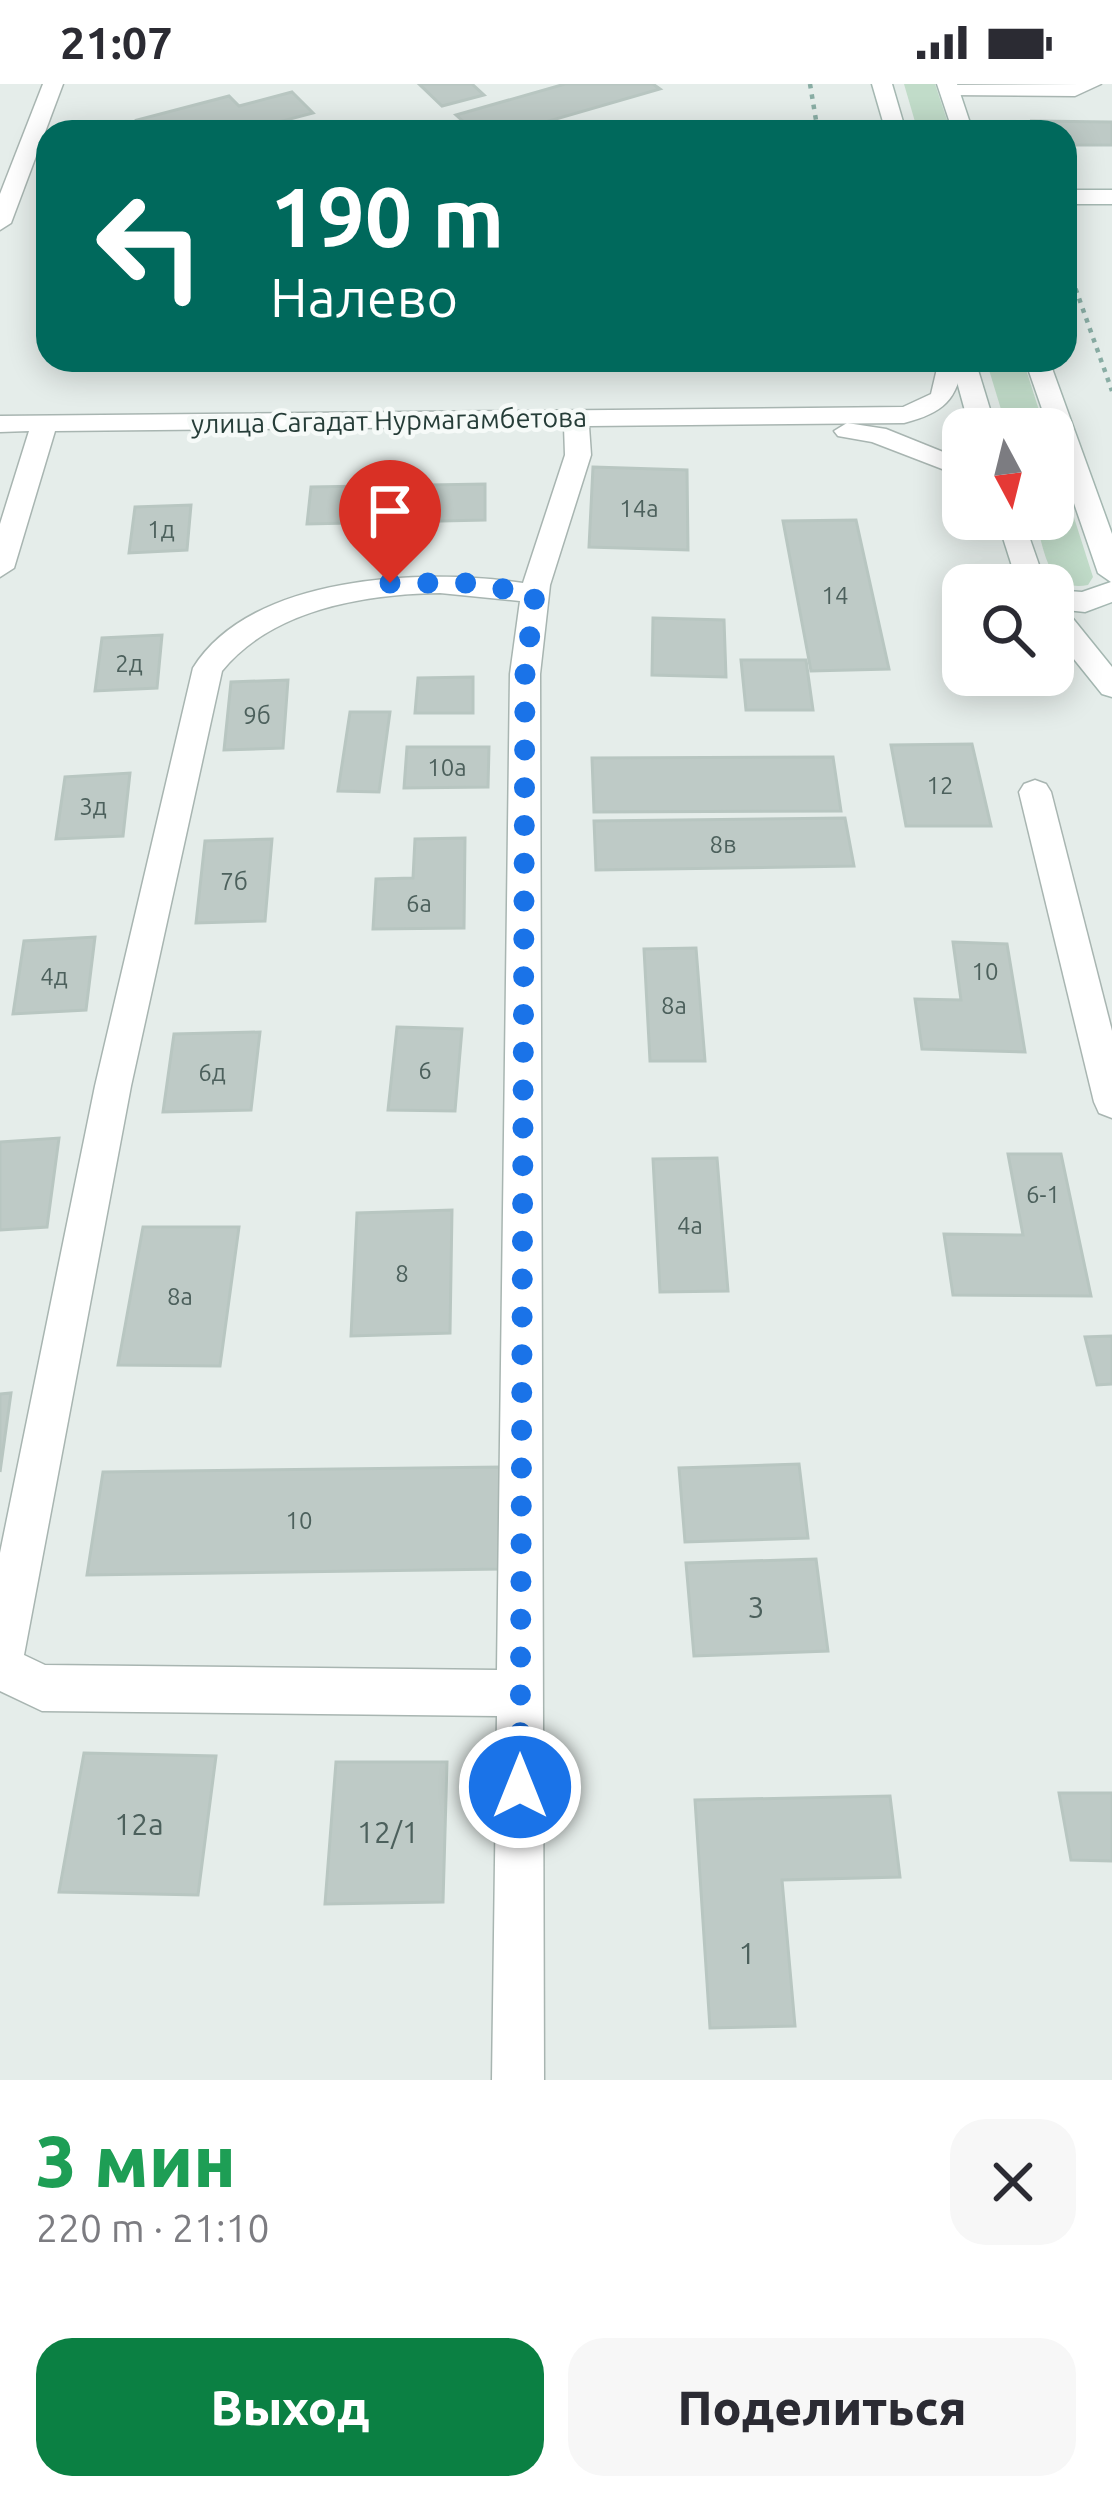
<!DOCTYPE html>
<html lang="ru">
<head>
<meta charset="utf-8">
<style>
  :root { --surface:#fff; --page:#f7f7f7; --text:#2b2b33; --muted:#7c7c81; --accent:#0b8043 }
  body { margin:0; font-family:Ubuntu,sans-serif; background:var(--page); color:var(--text); height:100vh; display:flex; flex-direction:column; font-size:45px; white-space:nowrap }
  * { box-sizing:border-box; margin:0 }
  p { font-size:39px; color:var(--muted) }
  .icon { flex:none; width:66px; height:66px; fill:none; stroke:currentColor; stroke-width:2; stroke-linecap:round; stroke-linejoin:round }
  .map { position:relative; height:1996px; overflow:hidden }
  .drawer { display:flex; flex-direction:column; background:var(--surface); flex:1 }
  .drawer>* { flex:none }
  .top-card { position:absolute; left:36px; top:36px; width:1041px; height:252px; border-radius:36px; box-shadow:0 6px 30px #0003; background:#00695c; color:#fff; overflow:hidden }
  .needle { width:78px; rotate:173deg }
  .buttons { position:absolute; left:942px; top:324px; display:grid; gap:24px }
  .buttons a { display:grid; place-items:center; width:132px; height:132px; border-radius:24px; background:var(--surface); box-shadow:0 6px 30px #0003; font-size:60px }
  .pin { position:absolute; display:grid; place-items:center; width:102px; height:102px; color:#fff; margin:-123px -51px; border-radius:50% 50% 50% 0; rotate:-45deg; box-shadow:0 0 12px #0007 }
  .pin .icon { rotate:45deg }
  .me { position:absolute; width:132px; margin:-66px; rotate:0deg; stroke-linejoin:round; filter:drop-shadow(0 0 9px #0008) }
  .turn { display:flex; align-items:center; gap:42px; height:252px; padding:0 36px; font-size:54px }
  .turn .icon { width:156px; height:156px; stroke-width:2.5 }
  .turn b { display:block; font-size:84px; line-height:102px }
  .round { display:grid; place-items:center; flex:none; width:126px; height:126px; border-radius:36px; background:var(--page) }
  .head { display:flex; align-items:center; justify-content:space-between; height:204px; padding:0 36px }
  h1 { font-size:72px; font-weight:800; line-height:90px; color:#1e9e55 }
  .primary-button { display:flex; gap:24px; margin-top:auto; padding:24px 36px }
  .primary-button a { flex:1; height:138px; border-radius:36px; background:var(--accent); color:#fff; font-size:48px; font-weight:800; line-height:138px; text-align:center }
  .primary-button a+a { background:var(--page); color:var(--text) }
  .status { display:flex; justify-content:space-between; align-items:center; height:84px; padding:0 60px; background:var(--surface); direction:ltr }
  .status svg { height:33px; fill:currentColor }
  .map>svg:first-child { display:block }
  .green { fill:#c1dcc9 }
  .building { fill:#becac6; stroke:#b8c6c1; stroke-width:3 }
  .lines { fill:none; stroke-linecap:round; stroke-linejoin:round }
  .lane-casing { stroke:#a8b5b1; stroke-width:3 }
  .street-casing { stroke:#a8b5b1; stroke-width:3 }
  .secondary-casing { stroke:#a5b8b2; stroke-width:3 }
  .path { stroke:#89ada4; stroke-width:4.5; stroke-dasharray:4.5 6; stroke-linecap:butt }
  .lane { fill:#fff; fill-rule:evenodd }
  .street { fill:#fff; fill-rule:evenodd }
  .secondary { fill:#fff; fill-rule:evenodd }
  .route { stroke:#1a73e8; stroke-width:21; stroke-dasharray:0 37.8 }
  .labels { text-anchor:middle; dominant-baseline:central; stroke-width:9; stroke-linejoin:round; paint-order:stroke }
  .number-label { font-size:24px; fill:#4c605c }
  .far-street-label { font-size:27px; fill:#263d38; stroke:#f6faf8 }
  .near-number-label { font-size:30px; fill:#4c605c }
</style>
</head>
<body>
<div class="status"><b>21:07</b><svg viewBox="0 0 49 12"><path d="M0 12V9h3v3zM5 12V6h3v6zM10 12V3h3v9zM15 12V0h3v12zM26 1h20v11H26zM47 4h2v5h-2z"/></svg></div>
<div class="map">
<svg width="1112" height="1996" viewBox="0 0 1112 1996">
  <rect width="100%" height="100%" fill="#e5edea"/>
  <g class="green">
    <polygon points="904,0 935,0 951,48 918,48"/>
    <polygon points="986,276 1023,276 1045,345 1007,345"/>
    <path d="M1053,368l40,125 -5,8c-41,8 -43,-34 -53,-66h18z"/>
  </g>
  <g class="building">
    <polygon points="419,0 472,0 484,11 442,22"/>
    <polygon points="565,0 653,0 660,5 511,48 475,48 456,31"/>
    <polygon points="292,8 313,29 241,48 148,48 137,36 229,12 239,22"/>
    <polygon points="1032,37 1112,38 1112,61 1065,61 1065,48 1036,48"/>
    <polygon points="468,276 515,276 515,284 468,285"/>
    <polygon points="593,383 687,386 688,466 589,463"/>
    <polygon points="485,400 485,436 307,440 311,403"/>
    <polygon points="191,421 187,466 129,469 135,423"/>
    <polygon points="856,436 889,585 811,587 783,437"/>
    <polygon points="653,534 724,536 726,593 652,591"/>
    <polygon points="162,551 157,604 95,607 102,554"/>
    <polygon points="741,576 806,576 813,626 746,626"/>
    <polygon points="473,593 473,629 415,629 418,594"/>
    <polygon points="288,596 283,664 224,666 231,598"/>
    <polygon points="350,628 390,628 379,708 338,707"/>
    <polygon points="972,660 991,742 906,742 891,661"/>
    <polygon points="407,663 489,663 488,703 404,704"/>
    <polygon points="833,673 841,727 594,728 592,674"/>
    <polygon points="130,689 123,752 56,755 65,693"/>
    <polygon points="845,734 854,782 596,786 594,737"/>
    <polygon points="465,754 464,844 373,845 376,795 413,794 415,755"/>
    <polygon points="272,755 265,837 196,839 205,757"/>
    <polygon points="95,853 86,926 13,930 24,857"/>
    <polygon points="953,858 1007,860 1025,968 922,965 915,915 961,916"/>
    <polygon points="696,864 705,977 650,977 644,865"/>
    <polygon points="397,943 462,945 455,1027 388,1026"/>
    <polygon points="260,948 251,1026 163,1028 174,950"/>
    <polygon points="59,1054 47,1143 0,1146 0,1058"/>
    <polygon points="1008,1070 1061,1070 1091,1212 953,1211 944,1150 1023,1151"/>
    <polygon points="717,1074 728,1207 660,1208 653,1075"/>
    <polygon points="452,1126 450,1249 351,1252 357,1129"/>
    <polygon points="143,1143 239,1143 220,1282 118,1281"/>
    <polygon points="1112,1252 1112,1300 1097,1301 1085,1253"/>
    <polygon points="11,1309 0,1388 0,1310"/>
    <polygon points="799,1380 808,1454 685,1458 679,1384"/>
    <polygon points="502,1383 501,1485 87,1491 103,1388"/>
    <polygon points="816,1475 828,1567 694,1572 686,1479"/>
    <polygon points="84,1669 216,1672 198,1811 59,1808"/>
    <polygon points="336,1678 447,1678 443,1818 325,1820"/>
    <polygon points="1059,1709 1112,1709 1112,1777 1071,1776"/>
    <polygon points="890,1712 900,1793 782,1796 795,1942 710,1944 695,1716"/>
  </g>
  <g class="lines">
    <defs>
      <polygon id="lane" points="1080,0 1101,0 1075,12 949,11 941,6 949,1"/>
      <g id="street">
        <polygon points="43,0 63,0 11,139 0,146 0,110"/>
        <path d="M939,276h24c-5,40 -20,53 -59,63l-315,3 2,29 -41,130 -10,89 4,1406h-52l5,-364 -455,-5 -42,-20v-138l95,-467 98,-418c58,-94 233,-100 330,-85l42,-128 -1,-29 -509,5 -41,137 -14,9v-53l29,-93 -29,1v-16l903,-9 28,-13zM440,509l80,8 -10,73 -13,996 -452,-5 -21,-10 107,-569 91,-415c50,-62 144,-77 218,-78z"/>
        <polygon points="847,339 886,345 963,376 963,393 872,358 838,352 834,347"/>
        <polygon points="1035,696 1046,700 1051,708 1112,947 1112,1034 1099,1029 1094,1018 1019,708 1024,700"/>
      </g>
      <g id="secondary">
        <polygon points="872,0 892,0 906,48 886,48"/>
        <polygon points="937,0 957,0 973,48 953,48"/>
        <rect x="1065" y="106" width="47" height="14"/>
        <polygon points="951,276 975,276 996,345 970,345"/>
        <polygon points="1025,276 1049,276 1112,450 1112,518 1085,528 1066,526 1112,583 1112,613 1102,610 1053,549 1053,506 1082,508 1111,498 1098,489 1053,358 1053,345 1049,345"/>
        <polygon points="997,435 1023,435 1046,501 1018,501"/>
      </g>
    </defs>
    <use href="#lane" class="lane-casing"/>
    <use href="#street" class="street-casing"/>
    <use href="#secondary" class="secondary-casing"/>
    <g class="path">
      <polyline points="810,0 818,48"/>
      <polyline points="1065,175 1112,307"/>
    </g>
    <use href="#lane" class="lane"/>
    <use href="#street" class="street"/>
    <use href="#secondary" class="secondary"/>
  </g>
  <g class="lines">
    <polyline class="route" points="390,499 467,499 535,510 525,590 520,1703"/>
  </g>
  <g class="labels">
    <g class="number-label">
      <text x="639" y="424">14а</text>
      <text x="161" y="445">1д</text>
      <text x="835" y="511">14</text>
      <text x="129" y="579">2д</text>
      <text x="257" y="631">9б</text>
      <text x="447" y="683">10а</text>
      <text x="940" y="701">12</text>
      <text x="93" y="722">3д</text>
      <text x="723" y="760">8в</text>
      <text x="234" y="797">7б</text>
      <text x="419" y="819">6а</text>
      <text x="985" y="887">10</text>
      <text x="54" y="892">4д</text>
      <text x="674" y="921">8а</text>
      <text x="425" y="986">6</text>
      <text x="212" y="988">6д</text>
      <text x="1043" y="1110">6-1</text>
      <text x="690" y="1141">4а</text>
      <text x="402" y="1189">8</text>
      <text x="180" y="1212">8а</text>
      <text x="299" y="1436">10</text>
    </g>
    <g class="far-street-label">
      <text transform="translate(389 336) rotate(-1)">улица Сагадат Нурмагамбетова</text>
    </g>
    <g class="near-number-label">
      <text x="756" y="1523">3</text>
      <text x="139" y="1740">12а</text>
      <text x="388" y="1748">12/1</text>
      <text x="747" y="1869">1</text>
    </g>
  </g>
</svg>
<div class="buttons">
<a><svg class="needle" viewBox="-14 -14 28 28"><path d="M0-13l5 13h-10z" fill="#e53935"/><path d="M0 13l5-13h-10z" fill="#7c7c81"/></svg></a>
<a><svg class="icon" aria-label="search" viewBox="0 0 24 24"><circle cx="10" cy="10" r="6"/><path d="M15 15l6 6"/></svg></a>
</div>
<div class="pin" style="left:390px;top:499px;background:#d93025"><svg class="icon" aria-label="arrive" viewBox="0 0 24 24"><path d="M6 21V4h12l-3 4 3 4H6"/></svg></div>
<svg class="me" style="left:520px;top:1703px" viewBox="-20 -20 40 40"><circle r="17" fill="#1a73e8" stroke="#fff" stroke-width="3"/><path d="M0-11L8 9 0 5-8 9z" fill="#fff"/></svg>
<div class="top-card">
<div class="turn"><svg class="icon" aria-label="left" viewBox="0 0 24 24"><path d="M17 20v-9H6M10 6l-5 5 5 5"/></svg><div><b>190 m</b>Налево</div></div>
</div>
</div>
<section class="drawer">
<div class="head"><div><h1>3 мин</h1><p>220 m · 21:10</p></div><a class="round"><svg class="icon" aria-label="close" viewBox="0 0 24 24"><path d="M6 6l12 12M18 6L6 18"/></svg></a></div>
<div class="primary-button"><a>Выход</a><a>Поделиться</a></div>
</section>
</body>
</html>
